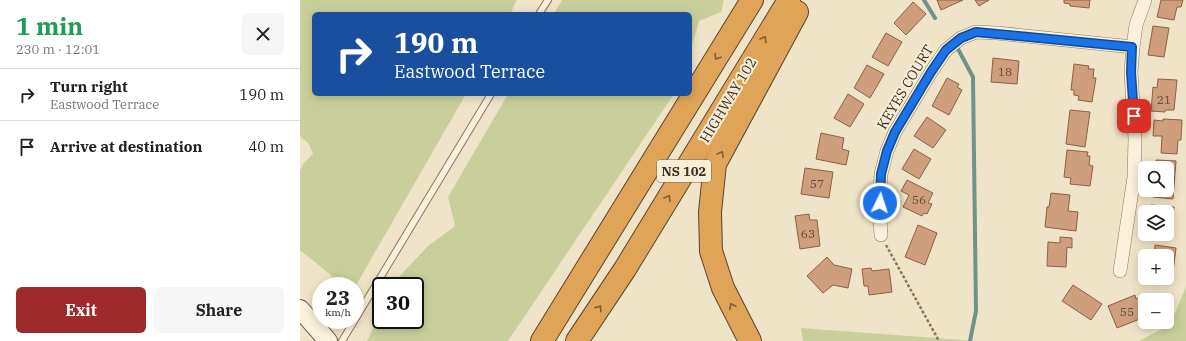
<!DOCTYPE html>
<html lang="en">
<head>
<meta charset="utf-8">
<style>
  :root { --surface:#fff; --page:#f6f6f6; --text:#202124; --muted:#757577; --line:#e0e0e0; --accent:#9e2a2b }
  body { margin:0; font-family:"IBM Plex Serif",serif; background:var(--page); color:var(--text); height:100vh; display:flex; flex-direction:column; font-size:15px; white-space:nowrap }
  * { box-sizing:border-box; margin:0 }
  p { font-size:13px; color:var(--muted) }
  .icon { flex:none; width:22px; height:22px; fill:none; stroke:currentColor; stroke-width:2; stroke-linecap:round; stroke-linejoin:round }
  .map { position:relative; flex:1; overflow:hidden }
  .panel { display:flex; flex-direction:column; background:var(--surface); width:300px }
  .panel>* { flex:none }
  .hud { position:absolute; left:12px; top:12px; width:380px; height:84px; border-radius:6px; box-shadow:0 2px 10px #0003; background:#1a4fa0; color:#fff; overflow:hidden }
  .buttons { position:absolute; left:838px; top:161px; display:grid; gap:8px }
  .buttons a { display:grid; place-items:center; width:36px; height:36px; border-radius:6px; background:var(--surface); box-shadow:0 2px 10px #0003; font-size:20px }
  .speed { position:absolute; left:12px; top:277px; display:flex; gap:8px; font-size:20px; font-weight:700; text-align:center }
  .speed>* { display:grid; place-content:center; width:52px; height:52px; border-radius:50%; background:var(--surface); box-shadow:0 2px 10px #0003; line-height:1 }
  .speed small { font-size:10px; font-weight:400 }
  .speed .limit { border:2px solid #111; border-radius:6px; background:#fff; color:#111 }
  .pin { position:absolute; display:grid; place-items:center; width:34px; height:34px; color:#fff; margin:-17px; border-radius:8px; box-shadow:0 2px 6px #0006 }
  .me { position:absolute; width:44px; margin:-22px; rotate:4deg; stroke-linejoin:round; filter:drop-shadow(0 0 3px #0008) }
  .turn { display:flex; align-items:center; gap:14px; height:84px; padding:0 16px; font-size:18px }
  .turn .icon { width:52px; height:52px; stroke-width:2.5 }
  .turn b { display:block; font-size:28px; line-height:34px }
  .round { display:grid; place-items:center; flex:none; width:42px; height:42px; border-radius:6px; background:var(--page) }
  .head { display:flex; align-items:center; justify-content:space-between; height:68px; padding:0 16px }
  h1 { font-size:24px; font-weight:800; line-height:30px; color:#1e9e55 }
  .primary-button { display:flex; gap:8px; margin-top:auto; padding:8px 16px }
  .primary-button a { flex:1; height:46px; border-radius:6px; background:var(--accent); color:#fff; font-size:16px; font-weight:800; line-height:46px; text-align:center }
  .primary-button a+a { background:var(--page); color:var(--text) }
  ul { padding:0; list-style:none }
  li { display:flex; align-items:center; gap:12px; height:52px; padding:0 16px; border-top:1px solid var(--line) }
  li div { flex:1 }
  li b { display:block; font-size:15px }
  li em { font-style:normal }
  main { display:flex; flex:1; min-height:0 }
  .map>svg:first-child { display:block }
  .green { fill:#c9cf9b }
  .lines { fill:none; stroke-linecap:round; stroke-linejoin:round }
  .stream { stroke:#6f938a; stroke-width:4 }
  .building { fill:#cf9f7d; stroke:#8d5f41 }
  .service-casing { stroke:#8d765c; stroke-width:8 }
  .minor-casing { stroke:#8d765c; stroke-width:14 }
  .secondary-casing { stroke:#6f573f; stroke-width:20 }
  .motorway-casing { stroke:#5b4430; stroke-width:24 }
  .path { stroke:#8d765c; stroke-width:2.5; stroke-dasharray:3 2; stroke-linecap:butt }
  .service { stroke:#faf1dc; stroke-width:6 }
  .minor { stroke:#faf1dc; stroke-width:13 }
  .secondary { stroke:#faf1dc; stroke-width:18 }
  .motorway { stroke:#e0a458; stroke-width:22 }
  .oneway { stroke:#7e5d36 }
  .route-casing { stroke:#114b97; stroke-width:10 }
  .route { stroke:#1a73e8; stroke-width:7 }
  .labels { text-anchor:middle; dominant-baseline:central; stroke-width:4; stroke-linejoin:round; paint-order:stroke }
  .number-label { font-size:12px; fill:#624a37 }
  .shield { fill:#f7eed8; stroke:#756857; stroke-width:1 }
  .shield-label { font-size:13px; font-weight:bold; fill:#3d2e20 }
  .street-label { font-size:14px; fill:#3d2e20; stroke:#f7eed8 }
</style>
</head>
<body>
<main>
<section class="panel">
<div class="head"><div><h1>1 min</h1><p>230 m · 12:01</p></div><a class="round"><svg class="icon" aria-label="close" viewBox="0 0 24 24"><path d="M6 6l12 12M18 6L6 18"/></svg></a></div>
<ul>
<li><svg class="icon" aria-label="right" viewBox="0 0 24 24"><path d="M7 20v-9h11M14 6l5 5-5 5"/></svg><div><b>Turn right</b><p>Eastwood Terrace</p></div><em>190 m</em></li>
<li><svg class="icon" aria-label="arrive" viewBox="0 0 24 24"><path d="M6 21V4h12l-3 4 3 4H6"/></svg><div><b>Arrive at destination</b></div><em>40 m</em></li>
</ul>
<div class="primary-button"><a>Exit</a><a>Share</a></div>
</section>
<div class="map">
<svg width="886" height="341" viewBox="0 0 886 341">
  <rect width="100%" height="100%" fill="#f0e4c8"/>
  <g class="green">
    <polygon points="0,0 217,0 210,14 14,14 14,94 166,94 55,287 29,286 32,276 0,250 0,171 3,164 13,154 9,144 0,136"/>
    <polygon points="262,0 424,0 421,12 399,21 390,52 390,14 254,14"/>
    <polygon points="208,94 374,94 208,341 67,341 81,312 81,320 115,320 115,286 94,286 97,279 128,246 155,226 148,197"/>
    <polygon points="886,287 886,341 839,341 870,325"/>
    <polygon points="501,328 677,341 503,341"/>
  </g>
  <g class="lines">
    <g class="stream">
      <polyline points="624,0 635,18"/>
      <polyline points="658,49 673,77 676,311 670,341"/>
    </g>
  </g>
  <g class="building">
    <polygon points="637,0 663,0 641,10"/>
    <polygon points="675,0 689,0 679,6"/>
    <polygon points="764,0 790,0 789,8 770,6 770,4 764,3"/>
    <polygon points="861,0 883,0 881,7 877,7 874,20 857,17"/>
    <polygon points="613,2 626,14 606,35 594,23"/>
    <polygon points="853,26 869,28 864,57 848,55"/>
    <polygon points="586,33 602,42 588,66 572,57"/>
    <polygon points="693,58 719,61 717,84 691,82"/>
    <polygon points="774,64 789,66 788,69 794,69 793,78 796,78 792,102 778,100 779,96 774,95 774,90 771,90"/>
    <polygon points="567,65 584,74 570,98 554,88"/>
    <polygon points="647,78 659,84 657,87 662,90 649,115 632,106"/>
    <polygon points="858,79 877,80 874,110 865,110 865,112 851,111 853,87 857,88"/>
    <polygon points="548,94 564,104 550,127 534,118"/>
    <polygon points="770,110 790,112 785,147 766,144"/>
    <polygon points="627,117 646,130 633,148 614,136"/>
    <polygon points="863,119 882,120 881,140 878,140 877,154 861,153 862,136 853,136 854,120 863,121"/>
    <polygon points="521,133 544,138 542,149 549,151 546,165 516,159"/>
    <polygon points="614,149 631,159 619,179 602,169"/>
    <polygon points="767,150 788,152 787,156 790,156 789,165 793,166 790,186 770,184 771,178 764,177"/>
    <polygon points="856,160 876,161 873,199 853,197 854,190 867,190 867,168 856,168"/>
    <polygon points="505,168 533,172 529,198 501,194"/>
    <polygon points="607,180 633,193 628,203 632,204 627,214 624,213 622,216 603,207 609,195 601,191"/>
    <polygon points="751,193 770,195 768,211 778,212 776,231 745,227 747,207 749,207"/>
    <polygon points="851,205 874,207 871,239 848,237 848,234 867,234 867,212 851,212"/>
    <polygon points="509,214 510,220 517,220 520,246 500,249 495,216"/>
    <polygon points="618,225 637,233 625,265 605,257"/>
    <polygon points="760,237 772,238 772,248 767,247 766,267 747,266 748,242 760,243"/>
    <polygon points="855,245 876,248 873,272 868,271 867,277 867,256 854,256"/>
    <polygon points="527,257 534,265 552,269 548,288 533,285 523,293 507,276"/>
    <polygon points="571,268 572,271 589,269 592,292 569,295 568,286 564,286 562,269"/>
    <polygon points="773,285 802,304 791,320 762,301"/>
    <polygon points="835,295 836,299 846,295 848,300 845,300 845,317 817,328 808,306"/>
  </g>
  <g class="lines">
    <defs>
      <g id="service">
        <polyline points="239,14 248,0"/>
        <polyline points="42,341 191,94"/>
      </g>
      <g id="minor">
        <polyline points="581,235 579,203 581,174 587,151 595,132 631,72 646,50 661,38 676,32 697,33 833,47"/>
        <polyline points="820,271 834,177 835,139 831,72 833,47 836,25 845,0"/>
      </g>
      <polyline id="secondary" points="0,309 28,341"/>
      <g id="motorway">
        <polyline points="242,341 452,0"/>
        <polyline points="277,341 325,269 489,0"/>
        <polyline points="450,341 423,288 411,251 410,212 415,164 497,12"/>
      </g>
    </defs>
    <use href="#service" class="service-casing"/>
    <use href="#minor" class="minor-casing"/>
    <use href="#secondary" class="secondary-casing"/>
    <use href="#motorway" class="motorway-casing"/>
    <polyline class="path" points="586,245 639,341"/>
    <use href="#service" class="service"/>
    <use href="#minor" class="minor"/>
    <use href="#secondary" class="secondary"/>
    <use href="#motorway" class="motorway"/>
  </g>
  <defs><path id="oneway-chevron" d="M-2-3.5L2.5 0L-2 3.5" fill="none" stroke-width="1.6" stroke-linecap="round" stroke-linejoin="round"/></defs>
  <g class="oneway">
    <use href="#oneway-chevron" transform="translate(464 39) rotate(-59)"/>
    <use href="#oneway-chevron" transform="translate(417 57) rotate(122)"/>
    <use href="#oneway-chevron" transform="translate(421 154) rotate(-62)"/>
    <use href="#oneway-chevron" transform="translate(368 198) rotate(-59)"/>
    <use href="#oneway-chevron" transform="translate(432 306) rotate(-117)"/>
    <use href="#oneway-chevron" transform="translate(299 308) rotate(-57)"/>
  </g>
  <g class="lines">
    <defs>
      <polyline id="route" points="580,203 581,174 587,151 595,132 631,72 646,50 661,38 676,32 832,47 831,72 834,116"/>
    </defs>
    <use href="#route" class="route-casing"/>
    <use href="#route" class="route"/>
  </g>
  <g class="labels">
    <g class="number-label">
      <text x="705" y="71">18</text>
      <text x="864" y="99">21</text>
      <text x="517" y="183">57</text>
      <text x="619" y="199">56</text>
      <text x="508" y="233">63</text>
      <text x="827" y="311">55</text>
    </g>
    <rect class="shield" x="357" y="160" width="54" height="22" rx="3"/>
    <g class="shield-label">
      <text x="384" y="171">NS 102</text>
    </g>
    <g class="street-label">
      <text transform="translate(605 87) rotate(-59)">KEYES COURT</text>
      <text transform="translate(428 100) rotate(-59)">HIGHWAY 102</text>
    </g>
  </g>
</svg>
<div class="buttons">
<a><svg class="icon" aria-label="search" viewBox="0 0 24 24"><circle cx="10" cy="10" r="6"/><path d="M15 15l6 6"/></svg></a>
<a><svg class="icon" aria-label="layers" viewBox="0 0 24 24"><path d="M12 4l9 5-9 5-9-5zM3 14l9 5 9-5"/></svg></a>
<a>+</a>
<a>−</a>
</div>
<div class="speed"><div>23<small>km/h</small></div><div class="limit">30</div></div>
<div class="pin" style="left:834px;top:116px;background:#d93025"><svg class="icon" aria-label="arrive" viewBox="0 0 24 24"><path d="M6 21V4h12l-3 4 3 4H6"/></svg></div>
<svg class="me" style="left:580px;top:203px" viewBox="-20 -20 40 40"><circle r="17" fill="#1a73e8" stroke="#fff" stroke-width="3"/><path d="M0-11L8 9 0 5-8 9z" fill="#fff"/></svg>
<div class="hud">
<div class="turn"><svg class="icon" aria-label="right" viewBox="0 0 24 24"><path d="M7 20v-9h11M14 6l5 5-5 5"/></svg><div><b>190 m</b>Eastwood Terrace</div></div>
</div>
</div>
</main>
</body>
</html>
